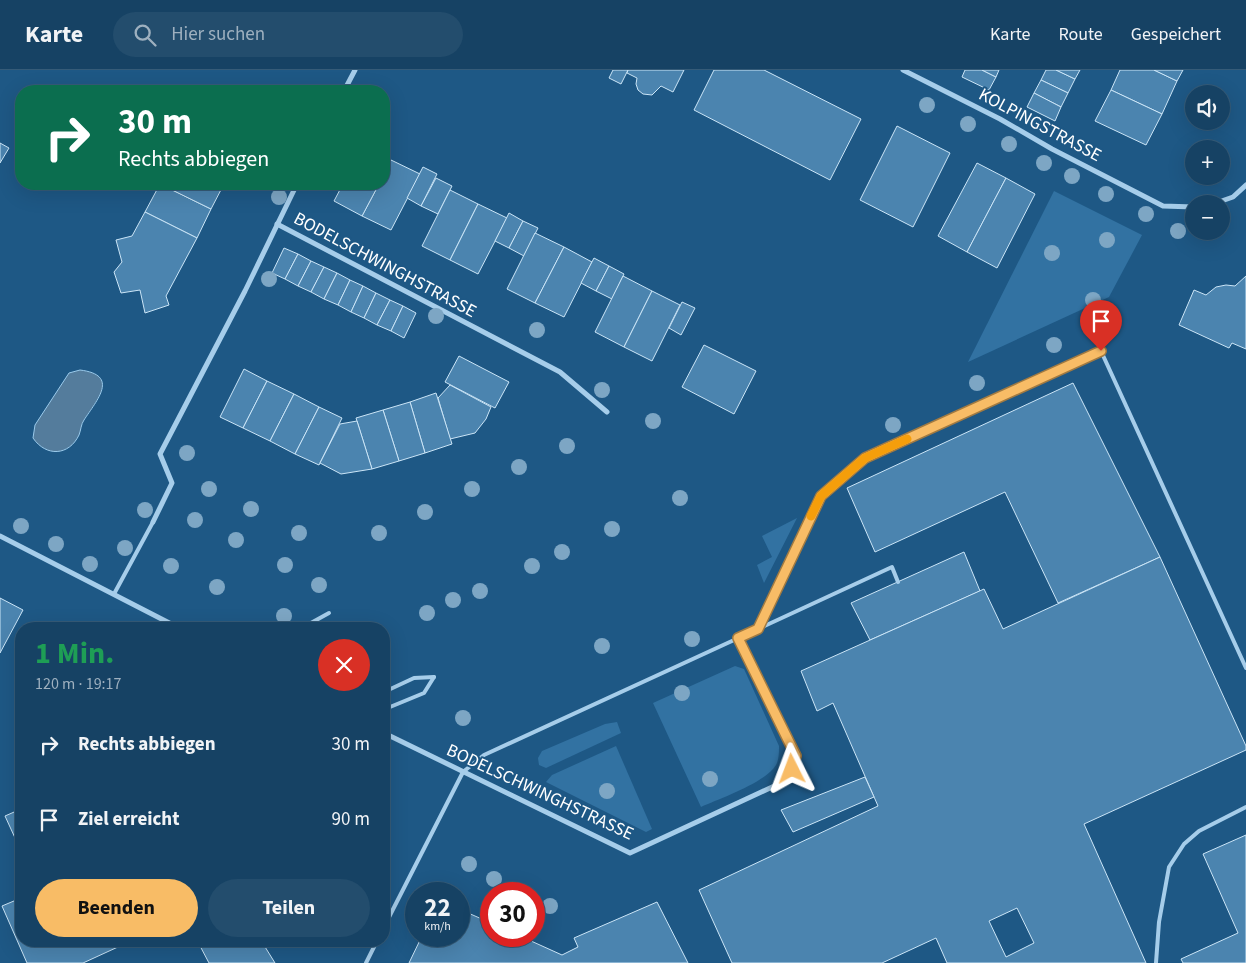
<!DOCTYPE html>
<html lang="de">
<head>
<meta charset="utf-8">
<style>
  :root { --surface:#164264; --page:#234d6d; --text:#f1f3f6; --muted:#9eb0bf; --line:#355b78; --accent:#f8bc66 }
  body { margin:0; font-family:"Source Sans 3",sans-serif; background:var(--page); color:var(--text); height:100vh; display:flex; flex-direction:column; font-size:19px; white-space:nowrap }
  * { box-sizing:border-box; margin:0 }
  p { font-size:16px; color:var(--muted) }
  .icon { flex:none; width:28px; height:28px; fill:none; stroke:currentColor; stroke-width:2; stroke-linecap:round; stroke-linejoin:round }
  .map { position:relative; flex:1; overflow:hidden }
  .panel { position:absolute; left:15px; top:552px; width:375px; height:325px; display:flex; flex-direction:column; background:var(--surface); border-radius:20px; box-shadow:0 5px 20px #0002,0 0 0 1px var(--line) }
  .panel>* { flex:none }
  .guide { position:absolute; left:15px; top:15px; width:375px; height:105px; border-radius:20px; box-shadow:0 5px 20px #0002,0 0 0 1px var(--line); background:#0b6e4f; color:#fff; overflow:hidden }
  .fabs { position:absolute; left:1185px; top:15px; display:grid; gap:10px }
  .fabs a { display:grid; place-items:center; width:45px; height:45px; border-radius:50%; background:var(--surface); box-shadow:0 5px 20px #0002,0 0 0 1px var(--line); font-size:25px }
  .speed { position:absolute; left:405px; top:812px; display:flex; gap:10px; font-size:25px; font-weight:700; text-align:center }
  .speed>* { display:grid; place-content:center; width:65px; height:65px; border-radius:50%; background:var(--surface); box-shadow:0 5px 20px #0002,0 0 0 1px var(--line); line-height:1 }
  .speed small { font-size:12px; font-weight:400 }
  .speed .limit { border:8px solid #d22; background:#fff; color:#111 }
  .pin { position:absolute; display:grid; place-items:center; width:42px; height:42px; color:#fff; margin:-51px -21px; border-radius:50% 50% 50% 0; rotate:-45deg; box-shadow:0 0 5px #0007 }
  .pin .icon { rotate:45deg }
  .me { position:absolute; width:55px; margin:-28px; rotate:357deg; stroke-linejoin:round; filter:drop-shadow(0 0 4px #0008) }
  .turn { display:flex; align-items:center; gap:18px; height:105px; padding:0 20px; font-size:22px }
  .turn .icon { width:65px; height:65px; stroke-width:2.5 }
  .turn b { display:block; font-size:35px; line-height:42px }
  .round { display:grid; place-items:center; flex:none; width:52px; height:52px; border-radius:26px; background:var(--page) }
  .overview { display:flex; align-items:center; justify-content:space-between; height:85px; padding:0 20px }
  h1 { font-size:30px; font-weight:700; line-height:38px; color:#1e9e55 }
  .primary-button { display:flex; gap:10px; margin-top:auto; padding:10px 20px }
  .primary-button a { flex:1; height:58px; border-radius:30px; background:var(--accent); color:#111; font-size:20px; font-weight:700; line-height:58px; text-align:center }
  .primary-button a+a { background:var(--page); color:var(--text) }
  ul { padding:0; list-style:none }
  li { display:flex; align-items:center; gap:15px; height:75px; padding:0 20px }
  li div { flex:1 }
  li b { display:block; font-size:19px }
  li em { font-style:normal }
  header { display:flex; align-items:center; gap:30px; box-sizing:border-box; height:70px; padding:0 25px; background:var(--surface); border-bottom:1px solid var(--line) }
  header strong { font-size:24px }
  nav { display:flex; gap:28px; margin-inline-start:auto; font-size:18px }
  .search { width:350px; height:45px; background:var(--page); display:flex; align-items:center; gap:12px; box-sizing:border-box; padding:0 18px; border-radius:28px; color:var(--muted); font-size:19px }
  .map>svg:first-child { display:block }
  .green { fill:#3272a2 }
  .water { fill:#547c9c; stroke:#9acaeb }
  .building { fill:#4b84af; stroke:#cbe5f7; fill-rule:evenodd }
  .lines { fill:none; stroke-linecap:round; stroke-linejoin:round }
  .lane { stroke:#a6cdea; stroke-width:4 }
  .street { stroke:#a6cdea; stroke-width:5 }
  .tree { fill:#7da6c4 }
  .route-casing { stroke:#a17a42; stroke-width:12 }
  .route { stroke:#f8bc66; stroke-width:9 }
  .slow { stroke:#f59e0b; stroke-width:9 }
  .labels { text-anchor:middle; dominant-baseline:central; stroke-width:4; stroke-linejoin:round; paint-order:stroke }
  .street-label { font-size:18px; fill:#fff; stroke:#1e5885 }
</style>
</head>
<body>
<header>
<strong>Karte</strong>
<div class="search"><svg class="icon" aria-label="search" viewBox="0 0 24 24"><circle cx="10" cy="10" r="6"/><path d="M15 15l6 6"/></svg>Hier suchen</div>
<nav><a>Karte</a><a>Route</a><a>Gespeichert</a></nav>
</header>
<div class="map">
<svg width="1246" height="893" viewBox="0 0 1246 893">
  <rect width="100%" height="100%" fill="#1e5885"/>
  <g class="green">
    <polygon points="1054,121 1142,165 1109,227 968,292"/>
    <polygon points="797,448 764,513 757,495 772,487 762,466"/>
    <path d="M735,596l9,3 35,77c0,6 0,14 -3,19 -11,18 -55,33 -75,42l-48,-104z"/>
    <polygon points="617,652 621,663 546,698 539,695 538,688 542,681 605,654"/>
    <polygon points="616,676 652,759 646,762 546,712 552,705"/>
  </g>
  <path class="water" d="M80,300c40,5 17,30 4,50 -3,4 -3,10 -5,15 -10,21 -33,22 -46,3l2,-13 34,-52z"/>
  <g class="building">
    <polygon points="613,0 628,0 621,14 609,8"/>
    <polygon points="628,0 684,0 673,22 661,16 652,25 643,24 638,20 636,14 637,8 627,3"/>
    <polygon points="714,0 764,0 861,49 830,110 694,40"/>
    <polygon points="965,0 982,0 996,7 989,20 962,7"/>
    <polygon points="982,0 999,0 996,7"/>
    <polygon points="1046,0 1056,0 1075,9 1068,23 1041,10"/>
    <polygon points="1056,0 1080,0 1075,9"/>
    <polygon points="1120,0 1154,0 1177,11 1162,44 1111,20"/>
    <polygon points="1154,0 1183,0 1177,11"/>
    <polygon points="1041,10 1068,23 1061,37 1034,23"/>
    <polygon points="1111,20 1162,44 1146,75 1095,51"/>
    <polygon points="1034,23 1061,37 1055,51 1027,37"/>
    <polygon points="897,56 950,83 913,157 860,130"/>
    <polygon points="0,73 9,78 0,93"/>
    <polygon points="384,86 391,90 384,104"/>
    <polygon points="391,90 420,104 391,160 362,146 379,114 384,114 384,104"/>
    <polygon points="977,93 1006,108 967,182 938,166"/>
    <polygon points="423,97 437,104 421,136 407,128"/>
    <polygon points="436,108 452,116 438,144 421,136"/>
    <polygon points="1006,108 1035,124 997,198 967,182"/>
    <polygon points="160,114 211,139 197,168 145,142"/>
    <polygon points="160,114 224,114 211,139"/>
    <polygon points="343,114 379,114 362,146 334,131"/>
    <polygon points="450,120 478,134 450,190 422,176"/>
    <polygon points="478,134 507,148 478,204 450,190"/>
    <polygon points="145,142 197,168 166,226 169,235 145,243 140,220 121,223 114,202 122,192 116,170 132,166"/>
    <polygon points="509,143 523,151 509,178 495,171"/>
    <polygon points="523,151 538,158 524,186 509,178"/>
    <polygon points="535,163 564,177 535,233 507,219"/>
    <polygon points="564,177 592,192 564,247 535,233"/>
    <polygon points="284,178 298,184 285,209 272,203"/>
    <polygon points="298,184 311,191 298,216 285,209"/>
    <polygon points="594,188 609,196 596,221 581,213"/>
    <polygon points="311,191 324,197 311,222 298,216"/>
    <polygon points="609,196 624,204 612,229 596,221"/>
    <polygon points="324,197 337,203 324,229 311,222"/>
    <polygon points="337,203 350,210 338,235 324,229"/>
    <polygon points="623,206 652,221 624,277 595,262"/>
    <polygon points="1246,206 1246,279 1232,273 1229,278 1179,255 1194,220 1206,225 1216,217 1226,215 1235,216"/>
    <polygon points="350,210 363,216 351,242 338,235"/>
    <polygon points="363,216 376,223 364,248 351,242"/>
    <polygon points="652,221 680,235 652,291 624,277"/>
    <polygon points="376,223 390,230 377,255 364,248"/>
    <polygon points="390,230 403,236 391,261 377,255"/>
    <polygon points="682,232 695,238 681,265 669,258"/>
    <polygon points="403,236 416,243 404,268 391,261"/>
    <polygon points="704,275 756,301 734,344 682,317"/>
    <polygon points="459,286 509,312 495,338 445,312"/>
    <polygon points="244,299 267,311 243,358 220,347"/>
    <polygon points="267,311 294,324 270,371 243,358"/>
    <polygon points="1073,313 1160,487 1058,533 1005,422 875,482 847,418"/>
    <polygon points="450,315 491,337 486,349 475,363 450,369 438,328"/>
    <polygon points="436,323 452,374 425,383 410,332"/>
    <polygon points="294,324 319,337 295,384 270,371"/>
    <polygon points="410,332 425,383 399,391 383,340"/>
    <polygon points="319,337 342,348 319,395 295,384"/>
    <polygon points="383,340 399,391 372,399 356,348"/>
    <polygon points="357,351 372,399 341,404 320,393 340,354"/>
    <polygon points="964,482 980,521 870,570 851,533"/>
    <path d="M1160,487l86,189v4l-162,74 62,139h-199l-11,-25 -54,25h-150l-33,-73 179,-84 -45,-103 -16,8 -16,-40 183,-82 19,40zM1017,838l17,35 -28,14 -17,-36z"/>
    <polygon points="0,528 23,540 0,583"/>
    <polygon points="865,707 874,727 793,762 781,740"/>
    <polygon points="21,739 21,781 5,746"/>
    <polygon points="1246,765 1246,893 1183,893 1181,889 1238,863 1203,784"/>
    <polygon points="21,828 21,871 131,871 83,893 27,893 2,836"/>
    <polygon points="657,832 688,893 409,893 422,866 459,866 459,839 491,853 491,866 520,866 562,885 578,877 574,868"/>
    <polygon points="206,871 265,871 262,872 275,893 209,893 199,874"/>
  </g>
  <g class="lines">
    <g class="lane">
      <polyline points="114,524 153,452"/>
      <polyline points="300,559 329,543"/>
      <polyline points="758,559 892,497 898,512"/>
      <polyline points="384,622 414,608 434,607"/>
      <polyline points="384,635 390,637 424,623 434,607"/>
      <polyline points="384,857 463,702 484,685 758,559 821,426 865,388 1101,281 1246,598"/>
      <polyline points="366,893 377,871"/>
      <polyline points="1156,893 1159,852 1169,797 1184,774 1199,761 1246,737"/>
    </g>
    <g class="street">
      <polyline points="903,0 1000,49 1052,79 1163,136 1194,137"/>
      <polyline points="344,21 355,0"/>
      <polyline points="1213,134 1233,127 1246,115"/>
      <polyline points="277,154 560,302 607,342"/>
      <polyline points="153,452 172,413 160,384 245,221 297,114"/>
      <polyline points="0,466 181,559"/>
      <polyline points="384,663 630,783 783,712 792,699 796,687 738,568"/>
    </g>
  </g>
  <g class="tree">
    <circle cx="927" cy="35" r="8"/>
    <circle cx="968" cy="54" r="8"/>
    <circle cx="1009" cy="74" r="8"/>
    <circle cx="1044" cy="93" r="8"/>
    <circle cx="1072" cy="106" r="8"/>
    <circle cx="1106" cy="124" r="8"/>
    <circle cx="279" cy="127" r="8"/>
    <circle cx="1146" cy="144" r="8"/>
    <circle cx="1178" cy="161" r="8"/>
    <circle cx="1107" cy="170" r="8"/>
    <circle cx="1052" cy="183" r="8"/>
    <circle cx="269" cy="209" r="8"/>
    <circle cx="1093" cy="230" r="8"/>
    <circle cx="436" cy="246" r="8"/>
    <circle cx="537" cy="260" r="8"/>
    <circle cx="1054" cy="275" r="8"/>
    <circle cx="977" cy="313" r="8"/>
    <circle cx="602" cy="320" r="8"/>
    <circle cx="653" cy="351" r="8"/>
    <circle cx="893" cy="355" r="8"/>
    <circle cx="567" cy="376" r="8"/>
    <circle cx="187" cy="383" r="8"/>
    <circle cx="519" cy="397" r="8"/>
    <circle cx="209" cy="419" r="8"/>
    <circle cx="472" cy="419" r="8"/>
    <circle cx="680" cy="428" r="8"/>
    <circle cx="251" cy="439" r="8"/>
    <circle cx="145" cy="440" r="8"/>
    <circle cx="425" cy="442" r="8"/>
    <circle cx="195" cy="450" r="8"/>
    <circle cx="21" cy="456" r="8"/>
    <circle cx="612" cy="459" r="8"/>
    <circle cx="299" cy="463" r="8"/>
    <circle cx="379" cy="463" r="8"/>
    <circle cx="236" cy="470" r="8"/>
    <circle cx="56" cy="474" r="8"/>
    <circle cx="125" cy="478" r="8"/>
    <circle cx="562" cy="482" r="8"/>
    <circle cx="90" cy="494" r="8"/>
    <circle cx="285" cy="495" r="8"/>
    <circle cx="171" cy="496" r="8"/>
    <circle cx="532" cy="496" r="8"/>
    <circle cx="319" cy="515" r="8"/>
    <circle cx="217" cy="517" r="8"/>
    <circle cx="480" cy="521" r="8"/>
    <circle cx="453" cy="530" r="8"/>
    <circle cx="427" cy="543" r="8"/>
    <circle cx="284" cy="546" r="8"/>
    <circle cx="692" cy="569" r="8"/>
    <circle cx="602" cy="576" r="8"/>
    <circle cx="682" cy="623" r="8"/>
    <circle cx="463" cy="648" r="8"/>
    <circle cx="710" cy="709" r="8"/>
    <circle cx="607" cy="721" r="8"/>
    <circle cx="469" cy="794" r="8"/>
    <circle cx="494" cy="809" r="8"/>
    <circle cx="550" cy="836" r="8"/>
  </g>
  <g class="lines">
    <defs>
      <polyline id="route" points="792,699 796,686 738,568 758,559 821,426 865,388 1101,281"/>
    </defs>
    <use href="#route" class="route-casing"/>
    <use href="#route" class="route"/>
    <polyline class="slow" points="811,446 821,426 865,388 907,369"/>
  </g>
  <g class="labels">
    <g class="street-label">
      <text transform="translate(1040 55) rotate(28)">KOLPINGSTRASSE</text>
      <text transform="translate(385 195) rotate(28)">BODELSCHWINGHSTRASSE</text>
      <text transform="translate(540 722) rotate(25)">BODELSCHWINGHSTRASSE</text>
    </g>
  </g>
</svg>
<div class="fabs">
<a><svg class="icon" aria-label="sound" viewBox="0 0 24 24"><path d="M4 9h4l5-4v14l-5-4H4zM17 9q2 3 0 6"/></svg></a>
<a>+</a>
<a>−</a>
</div>
<div class="speed"><div>22<small>km/h</small></div><div class="limit">30</div></div>
<div class="pin" style="left:1101px;top:281px;background:#d93025"><svg class="icon" aria-label="arrive" viewBox="0 0 24 24"><path d="M6 21V4h12l-3 4 3 4H6"/></svg></div>
<svg class="me" style="left:792px;top:699px" viewBox="-20 -20 40 40"><path d="M0-17L14 15 0 8-14 15z" fill="#f8bc66" stroke="#fff" stroke-width="4"/></svg>
<div class="guide">
<div class="turn"><svg class="icon" aria-label="right" viewBox="0 0 24 24"><path d="M7 20v-9h11M14 6l5 5-5 5"/></svg><div><b>30 m</b>Rechts abbiegen</div></div>
</div>
<section class="panel">
<div class="overview"><div><h1>1 Min.</h1><p>120 m · 19:17</p></div><a class="round" style="background:#d93025;color:#fff"><svg class="icon" aria-label="close" viewBox="0 0 24 24"><path d="M6 6l12 12M18 6L6 18"/></svg></a></div>
<ul>
<li><svg class="icon" aria-label="right" viewBox="0 0 24 24"><path d="M7 20v-9h11M14 6l5 5-5 5"/></svg><div><b>Rechts abbiegen</b></div><em>30 m</em></li>
<li><svg class="icon" aria-label="arrive" viewBox="0 0 24 24"><path d="M6 21V4h12l-3 4 3 4H6"/></svg><div><b>Ziel erreicht</b></div><em>90 m</em></li>
</ul>
<div class="primary-button"><a>Beenden</a><a>Teilen</a></div>
</section>
</div>
</body>
</html>
